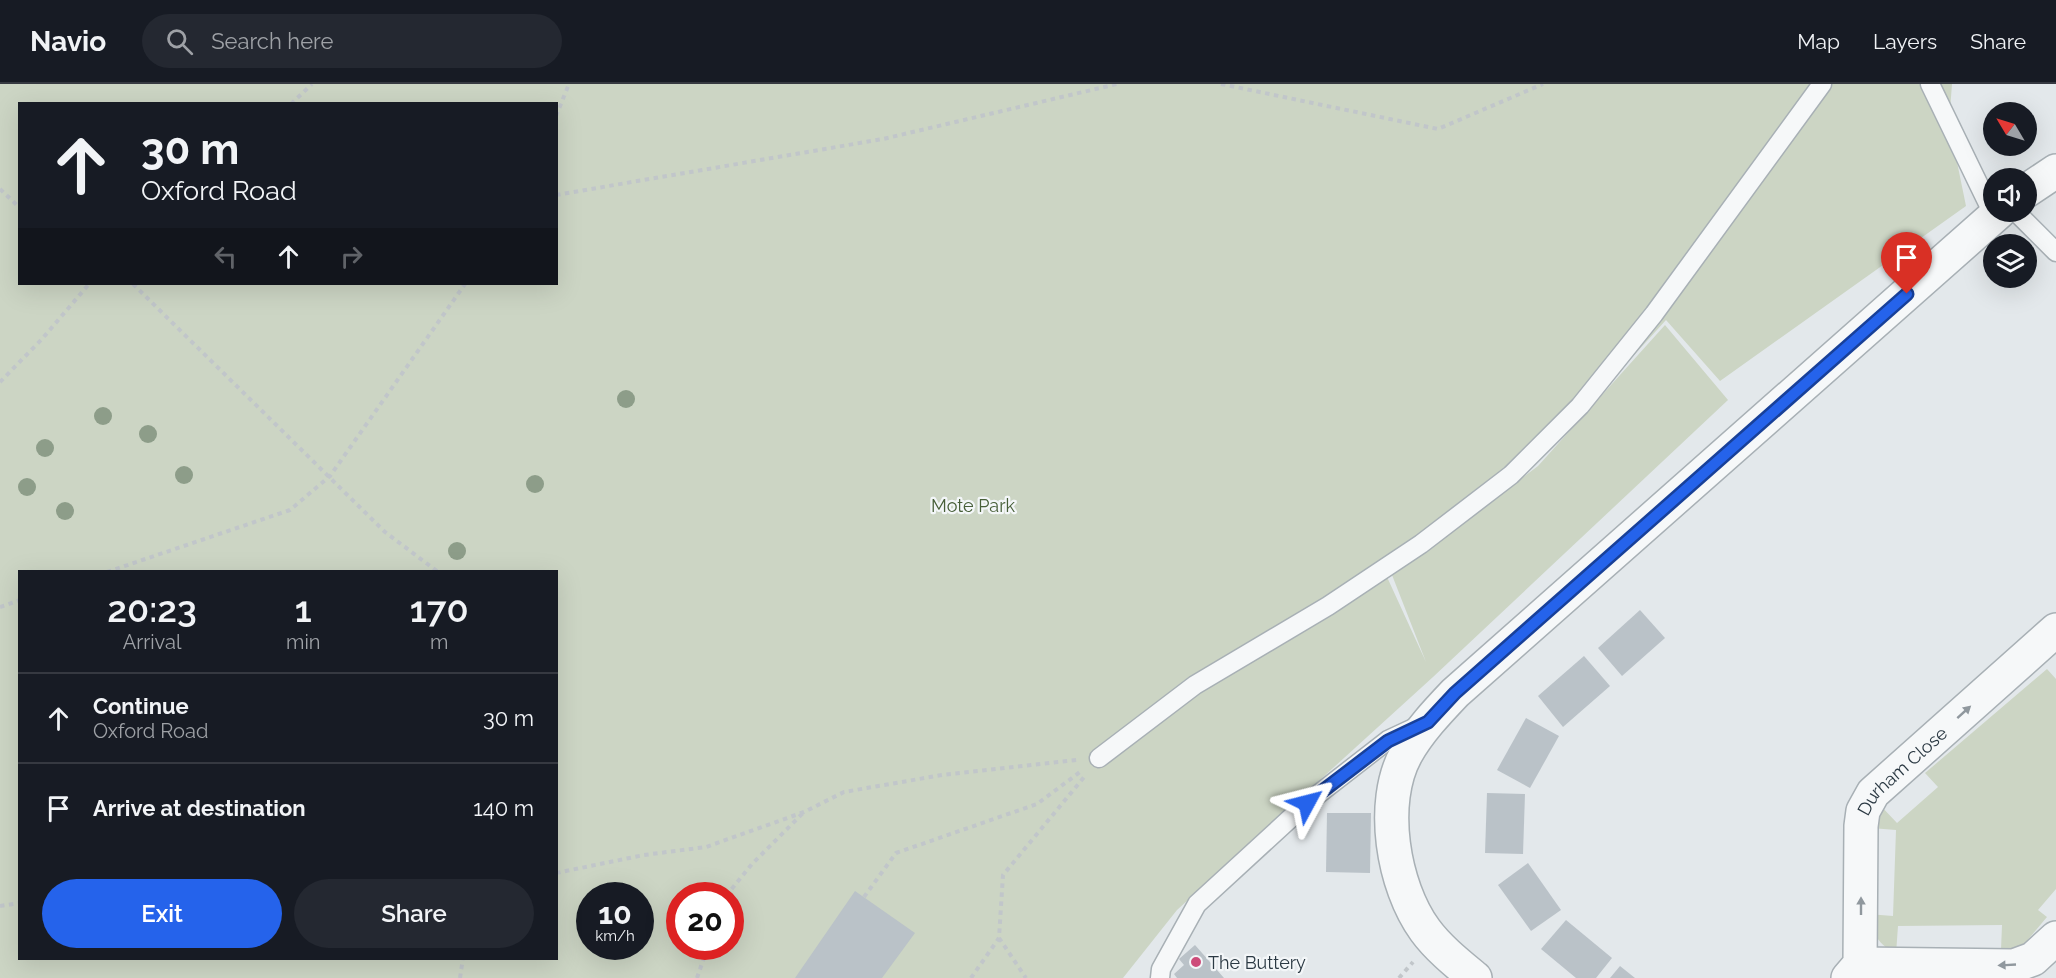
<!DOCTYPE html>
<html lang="en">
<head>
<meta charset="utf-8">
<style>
  :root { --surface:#171b24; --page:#242831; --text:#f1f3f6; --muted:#9ea1a6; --line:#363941; --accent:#2563eb }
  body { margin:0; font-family:Raleway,sans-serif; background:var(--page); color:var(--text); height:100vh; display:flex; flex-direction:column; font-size:22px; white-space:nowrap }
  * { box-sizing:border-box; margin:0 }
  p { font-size:20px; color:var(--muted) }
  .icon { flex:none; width:33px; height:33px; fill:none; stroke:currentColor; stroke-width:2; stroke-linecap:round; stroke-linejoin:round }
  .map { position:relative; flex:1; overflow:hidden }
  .panel { position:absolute; left:18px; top:486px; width:540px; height:390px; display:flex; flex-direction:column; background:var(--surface); border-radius:0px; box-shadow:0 6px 24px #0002 }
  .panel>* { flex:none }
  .banner { position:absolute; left:18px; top:18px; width:540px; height:183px; border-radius:0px; box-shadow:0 6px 24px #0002; background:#171b24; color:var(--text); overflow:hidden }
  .needle { width:39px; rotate:308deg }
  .tools { position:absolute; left:1983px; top:18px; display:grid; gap:12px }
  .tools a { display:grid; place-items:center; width:54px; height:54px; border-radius:50%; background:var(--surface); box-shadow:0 6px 24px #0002; font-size:30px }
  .speed { position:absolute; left:576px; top:798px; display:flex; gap:12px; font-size:30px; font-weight:700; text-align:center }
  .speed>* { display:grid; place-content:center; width:78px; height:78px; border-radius:50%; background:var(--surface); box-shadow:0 6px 24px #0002; line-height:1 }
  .speed small { font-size:15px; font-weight:400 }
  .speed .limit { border:9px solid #d22; background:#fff; color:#111 }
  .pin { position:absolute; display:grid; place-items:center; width:51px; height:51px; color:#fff; margin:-62px -26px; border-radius:50% 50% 50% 0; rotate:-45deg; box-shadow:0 0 6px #0007 }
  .pin .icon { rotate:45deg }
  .me { position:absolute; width:66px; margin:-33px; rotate:52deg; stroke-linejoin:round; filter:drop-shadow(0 0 4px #0008) }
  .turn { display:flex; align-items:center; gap:21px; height:126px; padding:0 24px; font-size:27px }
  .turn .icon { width:78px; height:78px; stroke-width:2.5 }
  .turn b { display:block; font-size:42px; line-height:51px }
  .lanes { display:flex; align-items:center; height:57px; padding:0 24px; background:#0003; justify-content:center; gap:30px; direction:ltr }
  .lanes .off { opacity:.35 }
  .eta { display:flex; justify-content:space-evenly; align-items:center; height:102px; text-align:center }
  .eta b { font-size:36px; font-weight:600; line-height:42px }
  .button { display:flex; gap:12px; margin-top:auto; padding:12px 24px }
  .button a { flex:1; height:69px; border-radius:36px; background:var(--accent); color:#fff; font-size:24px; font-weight:600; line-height:69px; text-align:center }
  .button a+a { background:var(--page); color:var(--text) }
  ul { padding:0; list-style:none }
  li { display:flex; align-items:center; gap:18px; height:90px; padding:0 24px; border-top:2px solid var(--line) }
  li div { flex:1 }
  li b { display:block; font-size:22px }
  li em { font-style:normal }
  header { display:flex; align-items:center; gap:36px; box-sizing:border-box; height:84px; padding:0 30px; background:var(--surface); border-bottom:2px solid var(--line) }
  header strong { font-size:28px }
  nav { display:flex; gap:33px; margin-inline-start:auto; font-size:21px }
  .search { width:420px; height:54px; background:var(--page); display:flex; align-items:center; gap:15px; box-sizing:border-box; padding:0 21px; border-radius:33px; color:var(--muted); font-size:22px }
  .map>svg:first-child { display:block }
  .green { fill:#ccd5c4; fill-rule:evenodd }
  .building { fill:#bac2c8 }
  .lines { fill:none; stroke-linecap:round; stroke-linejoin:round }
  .service-casing { stroke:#a8b0b5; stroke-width:21 }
  .minor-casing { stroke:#a8b0b5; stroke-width:36 }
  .path { stroke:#c1c6ca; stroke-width:4; stroke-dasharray:4.5 4.5; stroke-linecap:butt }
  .service { stroke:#f6f8f9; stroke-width:18 }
  .minor { stroke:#f6f8f9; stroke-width:33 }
  .tree { fill:#8d9d89 }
  .oneway { fill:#90989e }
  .route-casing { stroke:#184099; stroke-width:15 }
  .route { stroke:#2563eb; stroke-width:10 }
  .poi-dot { fill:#cd4b79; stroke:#f3f6f8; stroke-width:2 }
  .labels { text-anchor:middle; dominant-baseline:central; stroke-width:4.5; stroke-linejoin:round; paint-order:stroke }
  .park-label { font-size:18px; fill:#475f38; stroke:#f3f6f8 }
  .street-label { font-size:18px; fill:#2b3943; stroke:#f3f6f8 }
  .poi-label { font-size:18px; fill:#2b3943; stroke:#f3f6f8; text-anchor:start }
</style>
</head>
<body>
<header>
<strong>Navio</strong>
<div class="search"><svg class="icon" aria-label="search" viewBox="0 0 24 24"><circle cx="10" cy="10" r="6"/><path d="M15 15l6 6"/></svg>Search here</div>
<nav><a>Map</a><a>Layers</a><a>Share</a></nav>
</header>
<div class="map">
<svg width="2056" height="894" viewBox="0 0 2056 894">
  <rect width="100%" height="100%" fill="#e3e8eb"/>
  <g class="green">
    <path d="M0,0h1952l-3,39 17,83 -246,175 -54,-61 -130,143 -149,114 39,85 -34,-87 146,-109 127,-141 63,75 -295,277 -256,233 -54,68h-1123zM20,20h536v180h-536zM20,488h536v386h-536zM590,812h50v50h-50zM680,812h50v50h-50z"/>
    <path d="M2047,585l9,10v210l-18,21 9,7 -27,32 -19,1 1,-25 -104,1 -2,28c-18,-10 -23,-20 -28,-40l25,2 3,-86 -25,-2 9,-23 17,18 41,-36 -13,-14z"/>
  </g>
  <g class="building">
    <polygon points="1640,526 1665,554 1622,592 1598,564"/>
    <polygon points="1584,572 1610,602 1563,643 1538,612"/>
    <polygon points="1526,634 1559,652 1530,704 1497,686"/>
    <polygon points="1487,709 1525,710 1523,770 1485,769"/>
    <polygon points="1327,729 1371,729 1370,789 1326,788"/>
    <polygon points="1528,779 1561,826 1531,847 1498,801"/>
    <polygon points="855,807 915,849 882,894 795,894"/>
    <polygon points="1566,836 1612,874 1596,894 1576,894 1541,865"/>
    <polygon points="1195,861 1224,894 1177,894 1174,890 1184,881 1179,875"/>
    <polygon points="1620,882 1635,894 1610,894"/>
  </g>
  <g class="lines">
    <defs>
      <g id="service">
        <polyline points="1930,0 1994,132"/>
        <polyline points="2016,128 2056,168"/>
        <polyline points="1099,674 1195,601 1328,522 1421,460 1511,391 1580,322 1654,230 1822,0"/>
        <polyline points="1160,894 1161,885 1197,820 1307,719 1388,656 1418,642"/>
      </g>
      <g id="minor">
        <polyline points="2026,107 2056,87"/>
        <polyline points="1860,880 2014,882 2033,875 2056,854"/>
        <path d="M1475,894c-17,-14 -37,-30 -50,-48 -32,-44 -46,-127 -19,-176 13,-23 31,-42 49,-61l544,-481"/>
        <path id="s1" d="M1848,894l12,-14 1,-138 2,-15 10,-18 183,-163"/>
      </g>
    </defs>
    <use href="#service" class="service-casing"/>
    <use href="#minor" class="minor-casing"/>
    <g class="path">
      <polyline points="1221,0 1438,45 1543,0"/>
      <polyline points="291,20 312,0"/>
      <polyline points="556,32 569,0"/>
      <polyline points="0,105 20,124"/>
      <polyline points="556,111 883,55 1117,0"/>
      <polyline points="133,200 385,448 438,488"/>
      <polyline points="0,298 42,255 89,200"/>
      <polyline points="107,488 290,426 330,392 465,200"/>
      <polyline points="0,523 20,516"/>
      <polyline points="556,789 644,771 706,763 804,728 844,708 942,691 1077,676"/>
      <polyline points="726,812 752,780 803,729"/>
      <polyline points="864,813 896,769 1037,720 1080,688"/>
      <polyline points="0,822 20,819"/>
      <polyline points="999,854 1026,894"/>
      <polyline points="460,894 463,874"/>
      <polyline points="697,894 708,862"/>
      <polyline points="971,894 999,854 1003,791 1085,692"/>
      <polyline points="1399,894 1413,878"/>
    </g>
    <use href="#service" class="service"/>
    <use href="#minor" class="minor"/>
  </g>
  <g class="tree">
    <circle cx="626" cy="315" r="9"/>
    <circle cx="103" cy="332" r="9"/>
    <circle cx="148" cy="350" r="9"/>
    <circle cx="45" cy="364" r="9"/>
    <circle cx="184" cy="391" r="9"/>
    <circle cx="535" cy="400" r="9"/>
    <circle cx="27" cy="403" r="9"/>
    <circle cx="65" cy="427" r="9"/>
    <circle cx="457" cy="467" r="9"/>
  </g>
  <defs><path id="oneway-solid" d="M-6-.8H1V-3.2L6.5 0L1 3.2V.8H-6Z" transform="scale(1.5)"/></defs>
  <g class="oneway">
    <use href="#oneway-solid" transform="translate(1964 628) rotate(-42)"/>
    <use href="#oneway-solid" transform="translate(1861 822) rotate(-90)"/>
    <use href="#oneway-solid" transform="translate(2007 881) rotate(177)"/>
  </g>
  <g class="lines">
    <defs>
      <polyline id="route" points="1307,719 1388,657 1428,638 1455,609 1907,210"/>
    </defs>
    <use href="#route" class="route-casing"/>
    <use href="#route" class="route"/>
  </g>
  <circle class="poi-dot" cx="1196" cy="878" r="6"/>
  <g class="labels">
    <g class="park-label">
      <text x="973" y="421">Mote Park</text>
    </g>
    <g class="street-label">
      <text stroke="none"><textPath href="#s1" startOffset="228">Durham Close</textPath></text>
    </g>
    <g class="poi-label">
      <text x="1208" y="878">The Buttery</text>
    </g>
  </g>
</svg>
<div class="tools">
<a><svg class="needle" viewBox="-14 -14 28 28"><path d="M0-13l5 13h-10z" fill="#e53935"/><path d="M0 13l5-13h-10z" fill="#9ea1a6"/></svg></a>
<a><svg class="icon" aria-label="sound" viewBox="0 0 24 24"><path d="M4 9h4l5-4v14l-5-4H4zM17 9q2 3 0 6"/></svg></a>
<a><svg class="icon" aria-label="layers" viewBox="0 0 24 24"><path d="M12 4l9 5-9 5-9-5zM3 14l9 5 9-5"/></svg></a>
</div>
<div class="speed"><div>10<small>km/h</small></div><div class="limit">20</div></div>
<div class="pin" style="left:1907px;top:210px;background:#d93025"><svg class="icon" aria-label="arrive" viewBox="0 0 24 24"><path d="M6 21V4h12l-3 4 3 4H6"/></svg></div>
<svg class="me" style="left:1307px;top:719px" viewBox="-20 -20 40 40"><path d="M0-17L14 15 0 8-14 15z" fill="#2563eb" stroke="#fff" stroke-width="4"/></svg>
<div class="banner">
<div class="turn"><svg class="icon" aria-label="ahead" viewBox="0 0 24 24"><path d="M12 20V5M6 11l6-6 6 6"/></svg><div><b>30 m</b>Oxford Road</div></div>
<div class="lanes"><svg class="icon off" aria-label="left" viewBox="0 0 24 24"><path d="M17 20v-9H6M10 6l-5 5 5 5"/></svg><svg class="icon" aria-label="ahead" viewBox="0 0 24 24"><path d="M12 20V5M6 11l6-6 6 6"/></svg><svg class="icon off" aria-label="right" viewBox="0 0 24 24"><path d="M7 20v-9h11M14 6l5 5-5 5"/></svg></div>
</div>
<section class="panel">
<div class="eta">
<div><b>20:23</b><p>Arrival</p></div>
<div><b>1</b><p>min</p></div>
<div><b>170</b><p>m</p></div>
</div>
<ul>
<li><svg class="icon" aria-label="ahead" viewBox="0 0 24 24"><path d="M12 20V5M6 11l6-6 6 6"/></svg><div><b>Continue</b><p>Oxford Road</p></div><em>30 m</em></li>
<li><svg class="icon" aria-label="arrive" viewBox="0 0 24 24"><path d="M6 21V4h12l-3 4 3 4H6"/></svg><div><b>Arrive at destination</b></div><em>140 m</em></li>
</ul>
<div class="button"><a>Exit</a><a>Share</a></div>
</section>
</div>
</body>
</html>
